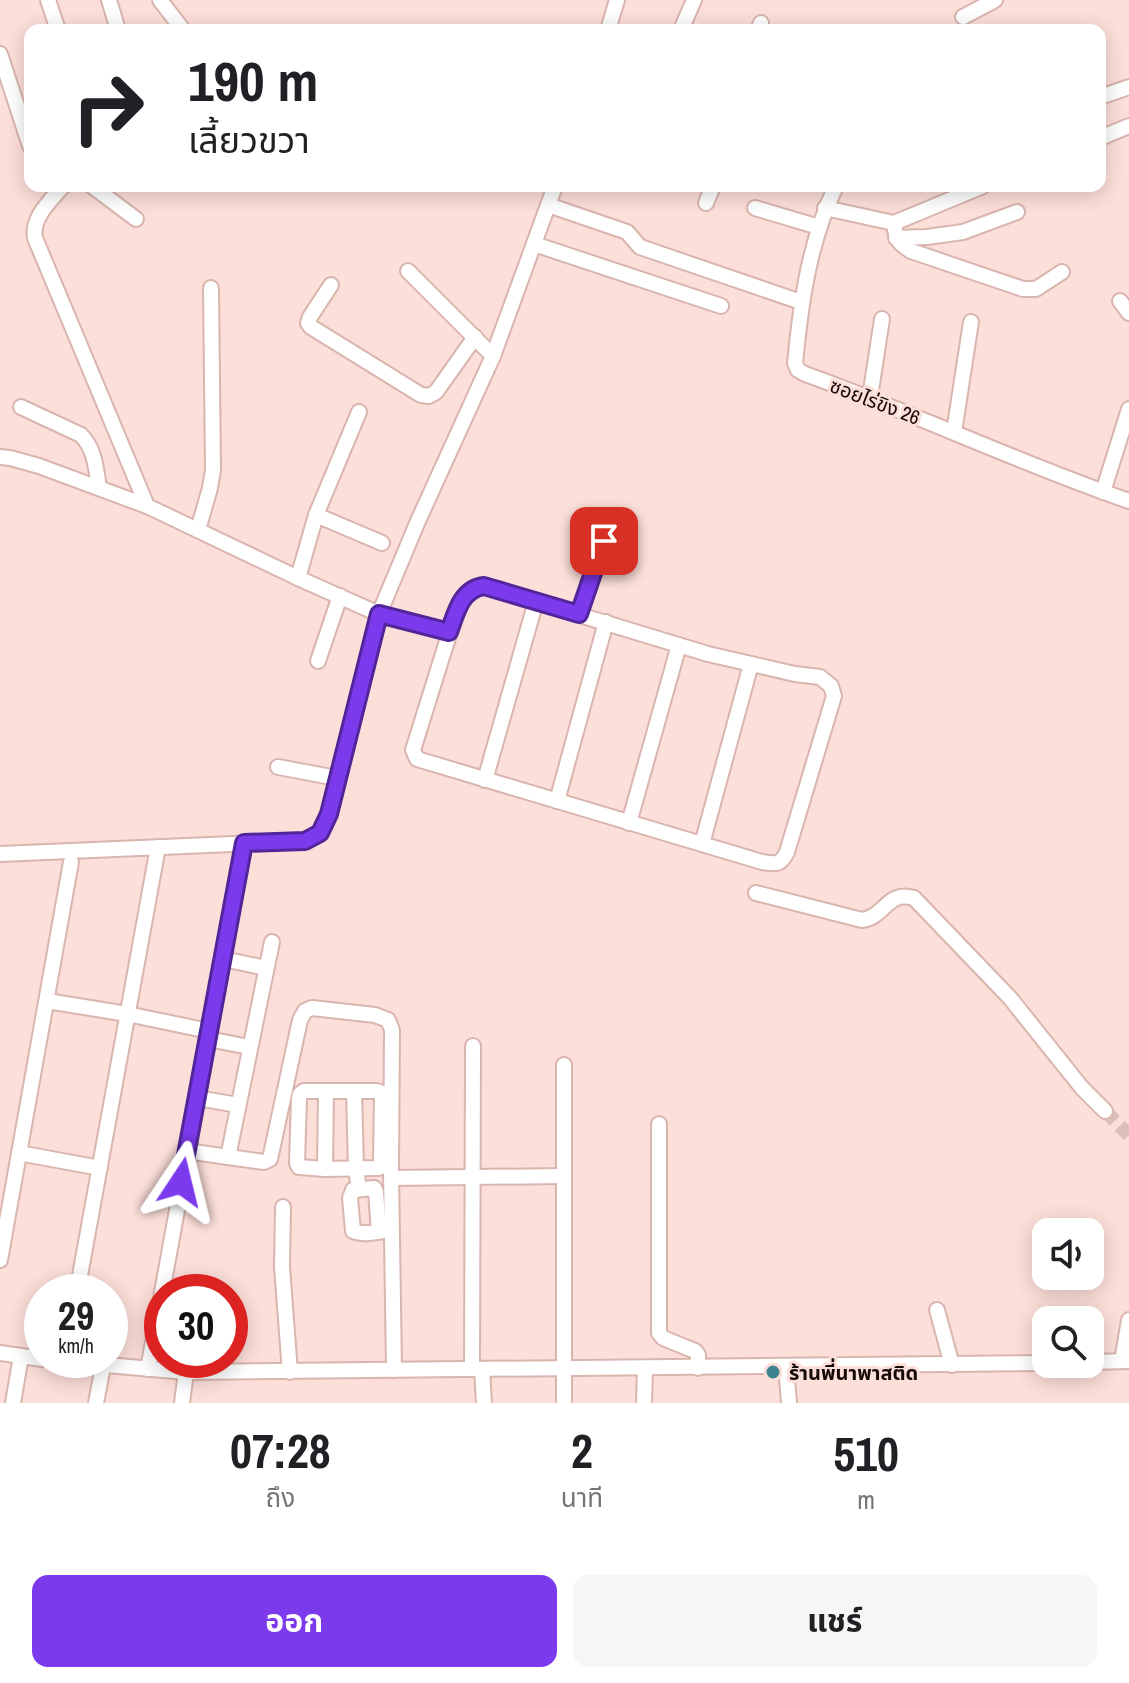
<!DOCTYPE html>
<html lang="th">
<head>
<meta charset="utf-8">
<style>
  :root { --surface:#fff; --page:#f6f6f6; --text:#202124; --muted:#757577; --accent:#7c3aed }
  body { margin:0; font-family:"Archivo Narrow","Noto Sans Thai",sans-serif; background:var(--page); color:var(--text); height:100vh; display:flex; flex-direction:column; font-size:30px; white-space:nowrap }
  * { box-sizing:border-box; margin:0 }
  p { font-size:26px; color:var(--muted) }
  .icon { flex:none; width:44px; height:44px; fill:none; stroke:currentColor; stroke-width:2; stroke-linecap:round; stroke-linejoin:round }
  .map { position:relative; height:1403px; overflow:hidden }
  .panel { display:flex; flex-direction:column; background:var(--surface); flex:1 }
  .panel>* { flex:none }
  .guide { position:absolute; left:24px; top:24px; width:1082px; height:168px; border-radius:16px; box-shadow:0 4px 20px #0003; background:#fff; color:var(--text); overflow:hidden }
  .buttons { position:absolute; left:1032px; top:1218px; display:grid; gap:16px }
  .buttons a { display:grid; place-items:center; width:72px; height:72px; border-radius:16px; background:var(--surface); box-shadow:0 4px 20px #0003; font-size:40px }
  .speed { position:absolute; left:24px; top:1274px; display:flex; gap:16px; font-size:40px; font-weight:700; text-align:center }
  .speed>* { display:grid; place-content:center; width:104px; height:104px; border-radius:50%; background:var(--surface); box-shadow:0 4px 20px #0003; line-height:1 }
  .speed small { font-size:20px; font-weight:400 }
  .speed .limit { border:12px solid #d22; background:#fff; color:#111 }
  .pin { position:absolute; display:grid; place-items:center; width:68px; height:68px; color:#fff; margin:-34px; border-radius:16px; box-shadow:0 4px 12px #0006 }
  .me { position:absolute; width:88px; margin:-44px; rotate:10deg; stroke-linejoin:round; filter:drop-shadow(0 0 6px #0008) }
  .turn { display:flex; align-items:center; gap:28px; height:168px; padding:0 32px; font-size:36px }
  .turn .icon { width:104px; height:104px; stroke-width:2.5 }
  .turn b { display:block; font-size:56px; line-height:68px }
  .eta { display:flex; justify-content:space-evenly; align-items:center; height:136px; text-align:center }
  .eta b { font-size:48px; font-weight:700; line-height:56px }
  .cta { display:flex; gap:16px; margin-top:auto; padding:16px 32px }
  .cta a { flex:1; height:92px; border-radius:16px; background:var(--accent); color:#fff; font-size:32px; font-weight:700; line-height:92px; text-align:center }
  .cta a+a { background:var(--page); color:var(--text) }
  .map>svg:first-child { display:block }
  .lines { fill:none; stroke-linecap:round; stroke-linejoin:round }
  .minor-tunnel { stroke:#dabfba; stroke-width:14; stroke-dasharray:14 7; stroke-linecap:butt }
  .minor-casing { stroke:#d9b5ae; stroke-width:18 }
  .minor { stroke:#fff; stroke-width:14 }
  .route-casing { stroke:#51269a; stroke-width:20 }
  .route { stroke:#7c3aed; stroke-width:14 }
  .poi-dot { fill:#3e8390; stroke:#fddfd9; stroke-width:3 }
  .labels { text-anchor:middle; dominant-baseline:central; stroke-width:6; stroke-linejoin:round; paint-order:stroke }
  .street-label { font-size:20px; fill:#160a08; stroke:#fddfd9 }
  .poi-label { font-size:20px; font-weight:bold; fill:#160a08; stroke:#fddfd9; text-anchor:start }
</style>
</head>
<body>
<div class="map">
<svg width="1129" height="1403" viewBox="0 0 1129 1403">
  <rect width="100%" height="100%" fill="#fddfd9"/>
  <g class="lines">
    <polyline class="minor-tunnel" points="1105,1111 1129,1135"/>
    <defs>
      <g id="minor">
        <polyline points="48,0 58,30"/>
        <polyline points="109,0 118,30"/>
        <polyline points="160,0 183,30"/>
        <polyline points="963,17 995,0"/>
        <polyline points="608,30 617,0"/>
        <polyline points="681,30 694,0"/>
        <polyline points="758,30 761,23"/>
        <polyline points="0,54 30,146"/>
        <polyline points="1100,97 1129,87"/>
        <polyline points="1100,138 1129,126"/>
        <path d="M63,186c-12,14 -32,32 -28,52l112,268"/>
        <polyline points="92,186 136,219"/>
        <path d="M836,186c-27,56 -35,116 -41,177l3,7 7,4c109,39 214,89 324,127"/>
        <polyline points="706,203 713,186"/>
        <polyline points="548,205 627,232 640,247 646,249 801,302"/>
        <polyline points="755,208 819,227"/>
        <polyline points="825,208 894,223 983,186"/>
        <path d="M894,223c2,16 3,19 17,28l112,38h13l26,-17"/>
        <polyline points="896,238 927,237 963,232 1017,212"/>
        <polyline points="534,244 721,306"/>
        <polyline points="408,271 493,356"/>
        <polyline points="331,285 310,317 308,323 311,327 421,395 429,396 436,392 475,337"/>
        <polyline points="1120,301 1129,313"/>
        <polyline points="870,397 882,319"/>
        <path d="M21,407l60,28c14,14 15,34 18,53"/>
        <polyline points="954,432 971,322"/>
        <polyline points="0,457 10,458 39,466 147,506 298,578 379,614 449,632"/>
        <polyline points="1103,492 1129,409"/>
        <polyline points="316,515 382,543"/>
        <polyline points="198,530 210,488 213,470 211,288"/>
        <polyline points="298,578 316,515 359,412"/>
        <path d="M484,586l224,68 87,20 25,3 11,9 3,10 -47,156c-7,14 -11,12 -25,10l-345,-103 -4,-9 44,-141c8,-14 10,-21 27,-23z"/>
        <polyline points="579,614 604,541"/>
        <polyline points="318,661 340,596"/>
        <polyline points="278,767 337,778"/>
        <polyline points="485,780 536,601"/>
        <polyline points="557,801 606,622"/>
        <polyline points="629,823 679,645"/>
        <polyline points="702,844 751,664"/>
        <polyline points="0,854 305,841 320,833 329,814 379,614 418,521 493,356 555,186"/>
        <path d="M756,893l106,27c23,-3 25,-30 52,-22l96,100 72,90 23,23"/>
        <polyline points="223,959 266,968"/>
        <polyline points="47,1001 127,1014 209,1031"/>
        <polyline points="208,1039 249,1047"/>
        <polyline points="564,1065 564,1403"/>
        <polygon points="304,1091 377,1091 382,1093 381,1163 379,1168 325,1169 299,1167 297,1163 299,1098 300,1094"/>
        <polyline points="354,1091 356,1169 359,1189"/>
        <polyline points="197,1098 238,1105"/>
        <polyline points="659,1124 659,1333 663,1338 695,1351 698,1355 698,1368"/>
        <polyline points="187,1151 228,1157 272,942"/>
        <polyline points="19,1153 100,1168"/>
        <polyline points="228,1157 264,1162 270,1159 300,1020 305,1011 312,1008 375,1015 388,1020 392,1030 391,1171 394,1370"/>
        <polyline points="325,1169 326,1091"/>
        <polyline points="391,1178 563,1176"/>
        <polyline points="283,1207 282,1267 290,1372"/>
        <path d="M379,1232l-3,-40 -2,-4 -21,2 -3,8 3,33c11,5 27,0 38,-1"/>
        <polyline points="0,1260 71,862"/>
        <polyline points="77,1292 158,847"/>
        <polyline points="937,1310 952,1365"/>
        <polyline points="0,1353 42,1359"/>
        <polyline points="50,1360 186,1372 1046,1363"/>
        <polyline points="1122,1361 1129,1320"/>
        <polyline points="1090,1362 1129,1361"/>
        <polyline points="786,1367 789,1403"/>
        <polyline points="148,1369 244,843"/>
        <polyline points="472,1369 473,1046"/>
        <polyline points="482,1369 484,1403"/>
        <polyline points="13,1403 21,1356"/>
        <polyline points="96,1403 103,1366"/>
        <polyline points="182,1403 186,1372"/>
        <polyline points="644,1403 645,1368"/>
      </g>
    </defs>
    <use href="#minor" class="minor-casing"/>
    <use href="#minor" class="minor"/>
  </g>
  <g class="lines">
    <defs>
      <path id="route" d="M181,1182l63,-339 61,-2 15,-8 9,-19 50,-200 70,18c7,-19 12,-43 35,-46l95,28 25,-73"/>
    </defs>
    <use href="#route" class="route-casing"/>
    <use href="#route" class="route"/>
  </g>
  <circle class="poi-dot" cx="773" cy="1372" r="8"/>
  <g class="labels">
    <g class="street-label">
      <text transform="translate(875 401) rotate(21)">ซอยไร่ขิง 26</text>
    </g>
    <g class="poi-label">
      <text x="789" y="1372">ร้านพี่นาพาสติด</text>
    </g>
  </g>
</svg>
<div class="buttons">
<a><svg class="icon" aria-label="sound" viewBox="0 0 24 24"><path d="M4 9h4l5-4v14l-5-4H4zM17 9q2 3 0 6"/></svg></a>
<a><svg class="icon" aria-label="search" viewBox="0 0 24 24"><circle cx="10" cy="10" r="6"/><path d="M15 15l6 6"/></svg></a>
</div>
<div class="speed"><div>29<small>km/h</small></div><div class="limit">30</div></div>
<div class="pin" style="left:604px;top:541px;background:#d93025"><svg class="icon" aria-label="arrive" viewBox="0 0 24 24"><path d="M6 21V4h12l-3 4 3 4H6"/></svg></div>
<svg class="me" style="left:181px;top:1182px" viewBox="-20 -20 40 40"><path d="M0-17L14 15 0 8-14 15z" fill="#7c3aed" stroke="#fff" stroke-width="4"/></svg>
<div class="guide">
<div class="turn"><svg class="icon" aria-label="right" viewBox="0 0 24 24"><path d="M7 20v-9h11M14 6l5 5-5 5"/></svg><div><b>190 m</b>เลี้ยวขวา</div></div>
</div>
</div>
<section class="panel">
<div class="eta">
<div><b>07:28</b><p>ถึง</p></div>
<div><b>2</b><p>นาที</p></div>
<div><b>510</b><p>m</p></div>
</div>
<div class="cta"><a>ออก</a><a>แชร์</a></div>
</section>
</body>
</html>
